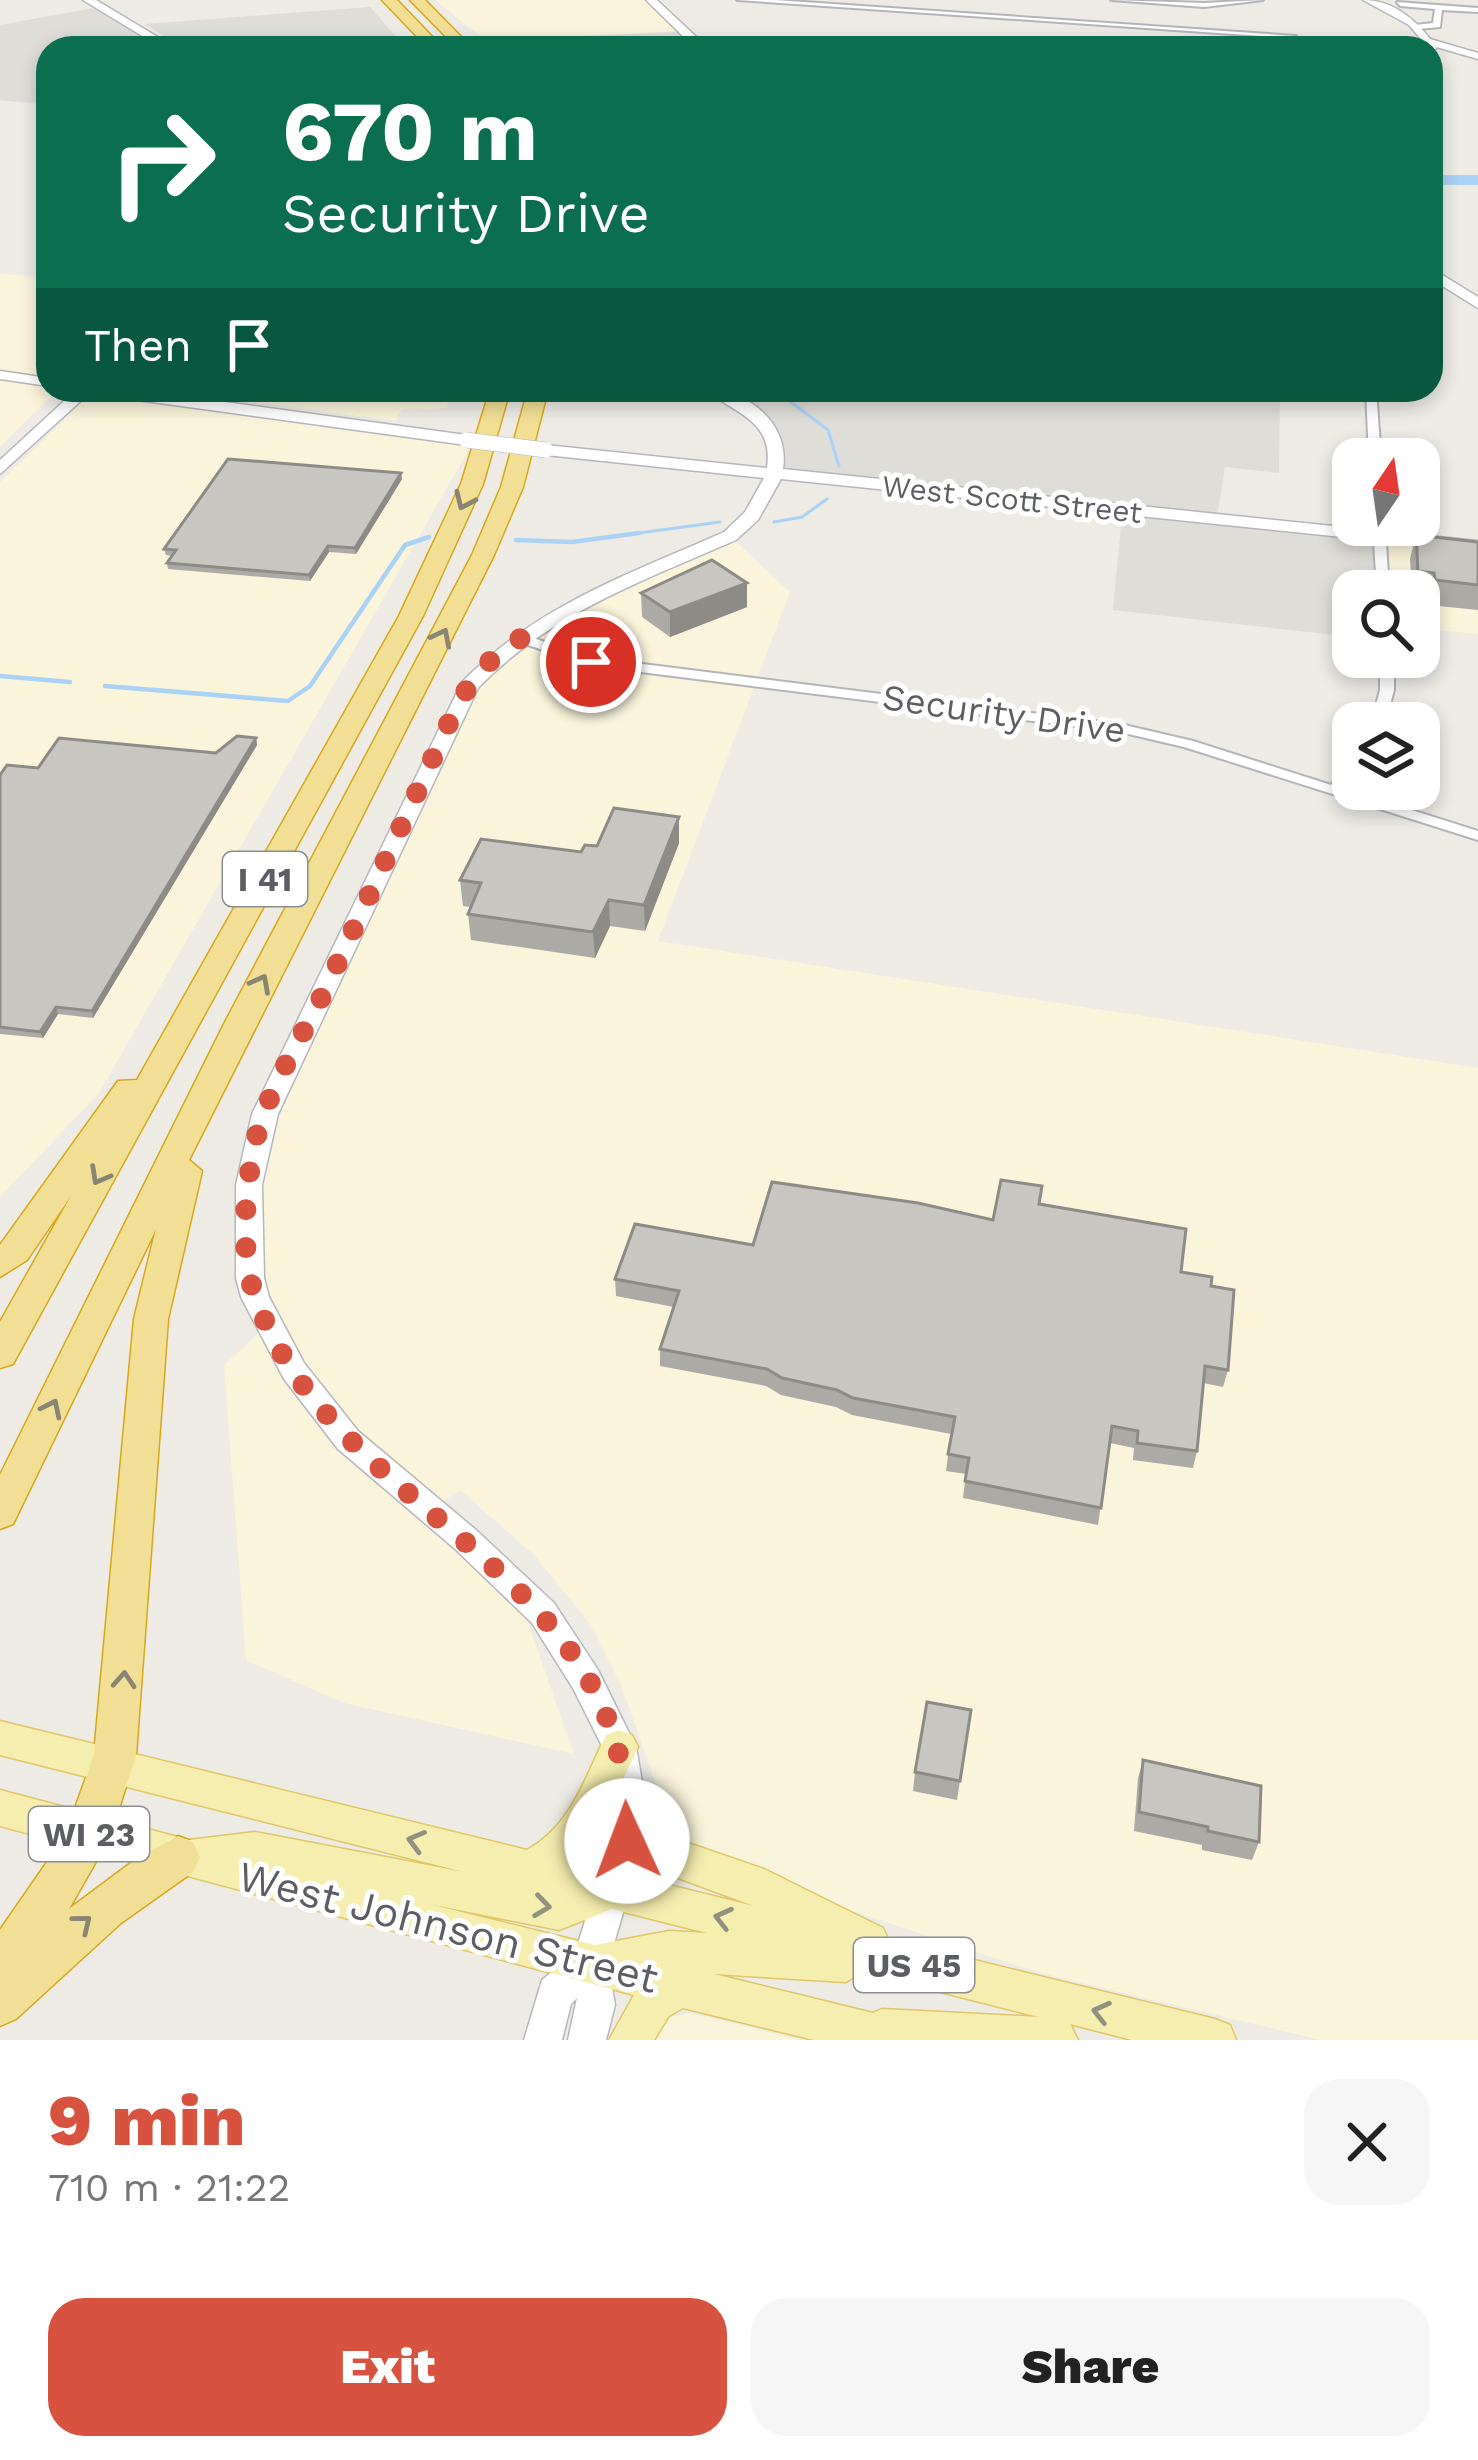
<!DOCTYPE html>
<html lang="en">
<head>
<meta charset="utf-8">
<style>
  :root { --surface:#fff; --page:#f6f6f6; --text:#222; --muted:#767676; --accent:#d7533f }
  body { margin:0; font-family:"Work Sans",sans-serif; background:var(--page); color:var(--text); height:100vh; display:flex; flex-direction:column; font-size:45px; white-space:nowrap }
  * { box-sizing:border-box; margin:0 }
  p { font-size:39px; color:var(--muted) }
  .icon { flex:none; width:66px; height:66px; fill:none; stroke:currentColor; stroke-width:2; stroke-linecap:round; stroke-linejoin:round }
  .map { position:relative; height:2040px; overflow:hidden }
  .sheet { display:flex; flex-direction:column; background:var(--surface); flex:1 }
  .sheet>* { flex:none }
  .top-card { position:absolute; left:36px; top:36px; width:1407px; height:366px; border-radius:36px; box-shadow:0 6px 18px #0003; background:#0b6e4f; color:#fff; overflow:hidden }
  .needle { width:78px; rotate:13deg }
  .tools { position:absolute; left:1332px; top:438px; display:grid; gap:24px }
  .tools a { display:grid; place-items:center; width:108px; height:108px; border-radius:24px; background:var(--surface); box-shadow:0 6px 18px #0003; font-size:60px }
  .pin { position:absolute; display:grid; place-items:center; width:102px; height:102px; color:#fff; margin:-51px; border:6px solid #fff; border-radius:50%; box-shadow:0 3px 12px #0007 }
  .me { position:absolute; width:132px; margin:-66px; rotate:358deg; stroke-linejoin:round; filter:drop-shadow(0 0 9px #0008) }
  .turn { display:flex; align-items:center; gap:42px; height:252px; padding:0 48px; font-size:54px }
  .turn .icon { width:156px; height:156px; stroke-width:2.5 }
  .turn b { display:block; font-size:84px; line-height:102px }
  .then { display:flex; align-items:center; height:114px; padding:0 48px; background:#0003; gap:24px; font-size:45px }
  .round { display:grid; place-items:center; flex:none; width:126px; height:126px; border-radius:36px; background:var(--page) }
  .head { display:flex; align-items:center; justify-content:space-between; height:204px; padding:0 48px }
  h1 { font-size:72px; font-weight:800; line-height:90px; color:var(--accent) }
  .primary-button { display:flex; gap:24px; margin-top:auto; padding:24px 48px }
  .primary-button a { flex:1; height:138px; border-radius:36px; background:var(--accent); color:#fff; font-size:48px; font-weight:800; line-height:138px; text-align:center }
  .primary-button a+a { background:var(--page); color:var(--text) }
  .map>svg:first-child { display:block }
  .commercial { fill:#faf4db }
  .industrial { fill:#deddd8 }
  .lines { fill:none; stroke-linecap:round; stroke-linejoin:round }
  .stream-far1 { stroke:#aad1f6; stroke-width:3 }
  .stream { stroke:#aad1f6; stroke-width:4.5 }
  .river { fill:#aad1f6; fill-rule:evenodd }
  .minor-casing { stroke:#b4b5b9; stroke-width:4 }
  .tertiary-casing { stroke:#b4b5b9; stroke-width:3 }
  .secondary-casing { stroke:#b5b7bc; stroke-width:3 }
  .primary-casing { stroke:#e2c667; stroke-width:3 }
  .motorway-casing { stroke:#d9a618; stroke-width:3 }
  .minor { fill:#fff; fill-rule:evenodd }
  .tertiary { fill:#fff; fill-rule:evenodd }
  .secondary { fill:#fff; fill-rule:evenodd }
  .primary { fill:#f6eeaf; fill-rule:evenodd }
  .motorway { fill:#f2df96; fill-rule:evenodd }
  .secondary-bridge-casing { stroke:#b5b7bc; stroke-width:16; stroke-linecap:butt }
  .secondary-bridge { stroke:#fff; stroke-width:15 }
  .wall { fill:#acaaa5 }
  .shaded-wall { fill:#8c8b86 }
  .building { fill:#c8c6c0; stroke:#8c8b86; stroke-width:3 }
  .oneway { stroke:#898572 }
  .oneway2 { stroke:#92907e }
  .route { stroke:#d7533f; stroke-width:21; stroke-dasharray:0 37.8 }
  .labels { text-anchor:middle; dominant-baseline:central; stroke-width:10; stroke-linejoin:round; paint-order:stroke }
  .far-street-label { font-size:30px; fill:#5c5e63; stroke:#fff }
  .shield { fill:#fff; stroke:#8d8e92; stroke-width:3 }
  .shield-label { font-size:33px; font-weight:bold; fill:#5c5e63 }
  .street-label { font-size:36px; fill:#5c5e63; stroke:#fff }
  .near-street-label { font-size:42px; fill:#5c5e63; stroke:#fff }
</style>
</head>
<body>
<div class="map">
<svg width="1478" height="2040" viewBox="0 0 1478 2040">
  <rect width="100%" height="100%" fill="#edebe4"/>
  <g class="commercial">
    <polygon points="435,0 661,0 691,31 485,40"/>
    <polygon points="0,273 48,279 48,390 58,390 0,447"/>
    <polygon points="167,390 448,390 447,408 402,410 395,421"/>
    <polygon points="91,393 471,446 99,1093 0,1197 0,482"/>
    <polygon points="730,536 790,592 658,941 1478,1068 1478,2040 1321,2040 1040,1973 786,1889 677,1845 668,1831 670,1824 621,1685 591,1625 535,1556 460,1490 421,1515 526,1617 574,1754 344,1703 246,1660 224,1365 269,1324 255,1297 252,1153 461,697 530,632"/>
    <polygon points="1379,536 1478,546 1478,634 1419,628 1419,591 1383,591"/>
    <polygon points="690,2013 716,2019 800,2040 642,2040 666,2018"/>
  </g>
  <g class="industrial">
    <polygon points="370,7 406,48 182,48 145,24"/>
    <polygon points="94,8 158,48 48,48 48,105 0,100 0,25"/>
    <polygon points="679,32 696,48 490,48 485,40"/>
    <polygon points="714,390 1280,390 1279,473 1225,467 1216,523 1379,536 1383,591 1353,591 1353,637 1113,610 1122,515 1089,507 775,476 758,417"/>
  </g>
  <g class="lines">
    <g class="stream-far1">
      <polyline points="775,390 828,430 839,466"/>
      <polyline points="774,522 802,517 827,499"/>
      <polyline points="617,536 720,522"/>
    </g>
    <g class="stream">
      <polyline points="516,540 572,542 639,533"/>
      <polyline points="0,676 70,682"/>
      <polyline points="105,686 288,701 310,686 405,545 429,537"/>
    </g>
    <rect class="river" x="1431" y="175" width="47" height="10"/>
    <defs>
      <g id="minor">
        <polygon points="737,0 775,0 1296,36 1292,38"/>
        <polygon points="1111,0 1204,3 1263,0 1204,7"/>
        <polygon points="1397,2 1478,8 1478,12 1442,10 1440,27 1418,29 1415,25 1433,23 1435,9 1400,6"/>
        <polygon points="1366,390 1376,390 1381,459 1369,459"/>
        <polygon points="1373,525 1385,525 1389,591 1377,591"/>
        <polygon points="522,634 587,657 1120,724 1193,741 1331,785 1348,760 1353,759 1353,773 1342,788 1478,831 1478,840 1184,747 1120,732 585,665 517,641 515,638"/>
        <polygon points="1380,657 1394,657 1394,690 1385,723 1371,723 1380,690"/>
      </g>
      <g id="tertiary">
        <polygon points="1430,39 1478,53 1478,59 1426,44"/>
        <polygon points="0,371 48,378 48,386 0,379"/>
      </g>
      <g id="secondary">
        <polygon points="83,0 96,0 176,48 162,48"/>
        <polygon points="646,0 657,0 708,48 695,48"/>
        <path d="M1363,0c33,0 56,23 74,48l-6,3 -22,-26z"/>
        <polygon points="1431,268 1478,297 1478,308 1431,279"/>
        <polygon points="76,390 93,390 0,474 0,460"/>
        <polygon points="93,390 136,390 466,435 474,440 466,445 101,395"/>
        <path d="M706,390c43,0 84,34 77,79l695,72v10l-697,-72 -23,41 -22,20c-93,41 -186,73 -258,148l-200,426 -16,71 2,93 5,19 35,66 54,68 118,99 78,73 44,67 38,77 9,52 -1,42 -36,123 7,41 -9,35h-38l9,-42 -6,6 -9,36h-38l18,-60 33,-27 35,-112 1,-42 -8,-51 -29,-58 -42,-67 -78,-75 -116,-99 -54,-70 -43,-82 -5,-19v-93l16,-71 210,-432c74,-76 167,-108 262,-150l21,-20 19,-34 -218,-23 -8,-5 8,-5 221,23c7,-48 -32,-54 -61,-78z"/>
      </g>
      <path id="primary" d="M0,1721l527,129c44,-24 58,-72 79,-115l13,-5 13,5 6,12 -44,96 -15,20 175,43 -141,-52 -5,-13 5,-13 14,-6 137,47 119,59 5,11 327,80 15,6 6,15h-104l-62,-16 8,16h-264l-131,-32 -14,8 -15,24h-45l25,-45 -634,-169v-36l189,50 66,-8 209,40 -464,-117zM429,1904l130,26 53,-21 95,24 -38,-2 -74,14zM862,1972l177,45 -157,-8 -9,4 -159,-39 132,8z"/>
      <g id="motorway">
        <polygon points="382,0 397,0 443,48 428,48"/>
        <polygon points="410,0 425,0 472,48 457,48"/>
        <polygon points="490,390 510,390 483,484 423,616 13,1364 0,1368 0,1322 71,1196 27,1260 0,1277 0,1245 118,1081 137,1080 399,616 461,484"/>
        <polygon points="528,390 548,390 523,487 494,555 189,1160 202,1171 168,1319 136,1755 110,1837 69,1909 136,1859 178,1836 193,1842 200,1857 193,1872 121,1923 16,2019 0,2026 0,1930 65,1836 94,1755 134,1319 156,1229 13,1524 0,1529 0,1475 224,1024 472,555 501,487"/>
      </g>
    </defs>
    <use href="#minor" class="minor-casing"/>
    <use href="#tertiary" class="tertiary-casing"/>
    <use href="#secondary" class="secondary-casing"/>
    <use href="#primary" class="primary-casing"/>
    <use href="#motorway" class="motorway-casing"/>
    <use href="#minor" class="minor"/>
    <use href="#tertiary" class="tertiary"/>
    <use href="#secondary" class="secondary"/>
    <use href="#primary" class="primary"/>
    <use href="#motorway" class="motorway"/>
    <defs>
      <polyline id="secondary-bridge" points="466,440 546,450"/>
    </defs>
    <use href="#secondary-bridge" class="secondary-bridge-casing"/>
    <use href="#secondary-bridge" class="secondary-bridge"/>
  </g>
  <g class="wall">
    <polygon points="402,479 356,554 329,552 310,581 168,569 167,563 172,556 166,555 164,549"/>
    <polygon points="1416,535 1478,542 1478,610 1428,605 1428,597 1419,596 1419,591 1412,591 1410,559"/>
    <polygon points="747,583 747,607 670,637 642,617 641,593"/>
    <polygon points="256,738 257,745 93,1018 58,1014 43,1038 0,1034 0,775 38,768 216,753"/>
    <polygon points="679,843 645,931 610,926 595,958 471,940 468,914 471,907 463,906 460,880 581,852 597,846"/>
    <polygon points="1039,1204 1211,1286 1228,1370 1223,1387 1203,1383 1197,1451 1193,1468 1133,1460 1134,1448 1110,1443 1098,1525 963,1498 966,1474 946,1471 951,1434 852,1415 836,1407 781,1395 766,1386 660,1366 660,1349 674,1307 616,1296 615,1279 753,1245 993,1220"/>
    <polygon points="971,1710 957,1800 913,1791 915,1772"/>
    <polygon points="1143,1760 1259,1842 1252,1860 1202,1850 1202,1845 1134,1831 1138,1778"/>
  </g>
  <g class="shaded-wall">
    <polygon points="401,473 402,479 356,554 355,548"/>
    <polygon points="328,546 329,552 310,581 309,575"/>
    <polygon points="747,583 747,607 670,637 670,612"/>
    <polygon points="256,738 257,745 93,1018 92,1011"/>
    <polygon points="679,817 679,843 645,931 644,905"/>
    <polygon points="609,900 610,926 595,958 593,932"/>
    <polygon points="56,1007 58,1014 43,1038 40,1032"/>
  </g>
  <g class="building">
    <polygon points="228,459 401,473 355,548 328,546 309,575 167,563 176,550 164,549"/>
    <polygon points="1416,535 1478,542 1478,585 1435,580 1434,573 1418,571"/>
    <polygon points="712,560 747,583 670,612 641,593"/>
    <polygon points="237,736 256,738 92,1011 56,1007 40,1032 0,1027 0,775 7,765 38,768 59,738 216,753"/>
    <polygon points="614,808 679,817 644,905 609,900 593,932 468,914 481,883 460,880 481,839 581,852 585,845 597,846"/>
    <polygon points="1001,1180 1042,1186 1039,1204 1186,1229 1181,1272 1212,1277 1211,1286 1234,1290 1228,1370 1205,1366 1197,1451 1137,1443 1138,1431 1112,1426 1101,1508 965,1481 969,1458 948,1454 955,1417 853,1398 837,1390 782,1378 767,1369 660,1349 679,1291 615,1279 635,1224 753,1245 772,1182 918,1203 993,1220"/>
    <polygon points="927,1702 971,1710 960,1781 915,1772"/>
    <polygon points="1143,1760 1261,1786 1259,1842 1208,1831 1208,1827 1139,1812"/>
  </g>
  <defs><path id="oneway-chevron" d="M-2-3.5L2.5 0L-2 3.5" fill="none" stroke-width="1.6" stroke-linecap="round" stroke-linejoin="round" transform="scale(3)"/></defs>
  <g class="oneway">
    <use href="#oneway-chevron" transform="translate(464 501) rotate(114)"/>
    <use href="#oneway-chevron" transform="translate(442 637) rotate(-63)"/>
    <use href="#oneway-chevron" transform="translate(261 983) rotate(-62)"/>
    <use href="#oneway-chevron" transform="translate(99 1176) rotate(119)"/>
    <use href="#oneway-chevron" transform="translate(52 1408) rotate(-64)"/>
    <use href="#oneway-chevron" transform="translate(124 1680) rotate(-86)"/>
    <use href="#oneway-chevron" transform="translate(83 1923) rotate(-39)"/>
  </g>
  <g class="oneway2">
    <use href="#oneway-chevron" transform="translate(416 1841) rotate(-165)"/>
    <use href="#oneway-chevron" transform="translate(542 1906) rotate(8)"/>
    <use href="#oneway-chevron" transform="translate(723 1918) rotate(-166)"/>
    <use href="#oneway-chevron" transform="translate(1101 2012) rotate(-166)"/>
  </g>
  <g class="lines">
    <path class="route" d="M591,662l-42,-11 -28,-13 -30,22 -30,37c-46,99 -91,198 -138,297 -24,49 -60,103 -70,158 -8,42 -13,103 2,144 78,223 382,272 372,545"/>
  </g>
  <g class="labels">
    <g class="far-street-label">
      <text transform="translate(1012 499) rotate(6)">West Scott Street</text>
    </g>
    <g class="shield">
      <rect x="223" y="852" width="84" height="54" rx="9"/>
      <rect x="29" y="1807" width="120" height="54" rx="9"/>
      <rect x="854" y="1938" width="120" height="54" rx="9"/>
    </g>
    <g class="shield-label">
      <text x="265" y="879">I 41</text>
      <text x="89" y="1834">WI 23</text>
      <text x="914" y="1965">US 45</text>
    </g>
    <g class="street-label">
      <text transform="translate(1004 714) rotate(8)">Security Drive</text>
    </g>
    <g class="near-street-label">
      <text transform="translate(448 1927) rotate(14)">West Johnson Street</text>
    </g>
  </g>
</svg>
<div class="tools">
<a><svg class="needle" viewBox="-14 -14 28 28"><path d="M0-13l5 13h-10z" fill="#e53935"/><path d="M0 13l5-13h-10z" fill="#767676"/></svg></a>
<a><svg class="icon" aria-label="search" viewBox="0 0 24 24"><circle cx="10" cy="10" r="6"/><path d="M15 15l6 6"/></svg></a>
<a><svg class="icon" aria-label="layers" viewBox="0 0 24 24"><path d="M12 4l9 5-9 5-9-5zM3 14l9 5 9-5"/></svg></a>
</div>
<div class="pin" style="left:591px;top:662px;background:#d93025"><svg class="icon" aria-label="arrive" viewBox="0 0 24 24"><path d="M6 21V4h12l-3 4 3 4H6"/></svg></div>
<svg class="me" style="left:627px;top:1841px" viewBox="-20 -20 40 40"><circle r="19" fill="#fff"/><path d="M0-13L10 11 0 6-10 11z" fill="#d7533f"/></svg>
<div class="top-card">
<div class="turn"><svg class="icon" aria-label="right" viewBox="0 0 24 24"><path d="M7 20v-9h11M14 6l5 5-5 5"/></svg><div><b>670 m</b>Security Drive</div></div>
<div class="then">Then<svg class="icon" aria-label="arrive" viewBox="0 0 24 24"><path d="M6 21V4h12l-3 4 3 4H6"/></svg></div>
</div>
</div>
<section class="sheet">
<div class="head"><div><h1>9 min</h1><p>710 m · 21:22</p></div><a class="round"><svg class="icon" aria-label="close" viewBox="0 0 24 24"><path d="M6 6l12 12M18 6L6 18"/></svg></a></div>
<div class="primary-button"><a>Exit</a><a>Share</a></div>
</section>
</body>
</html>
